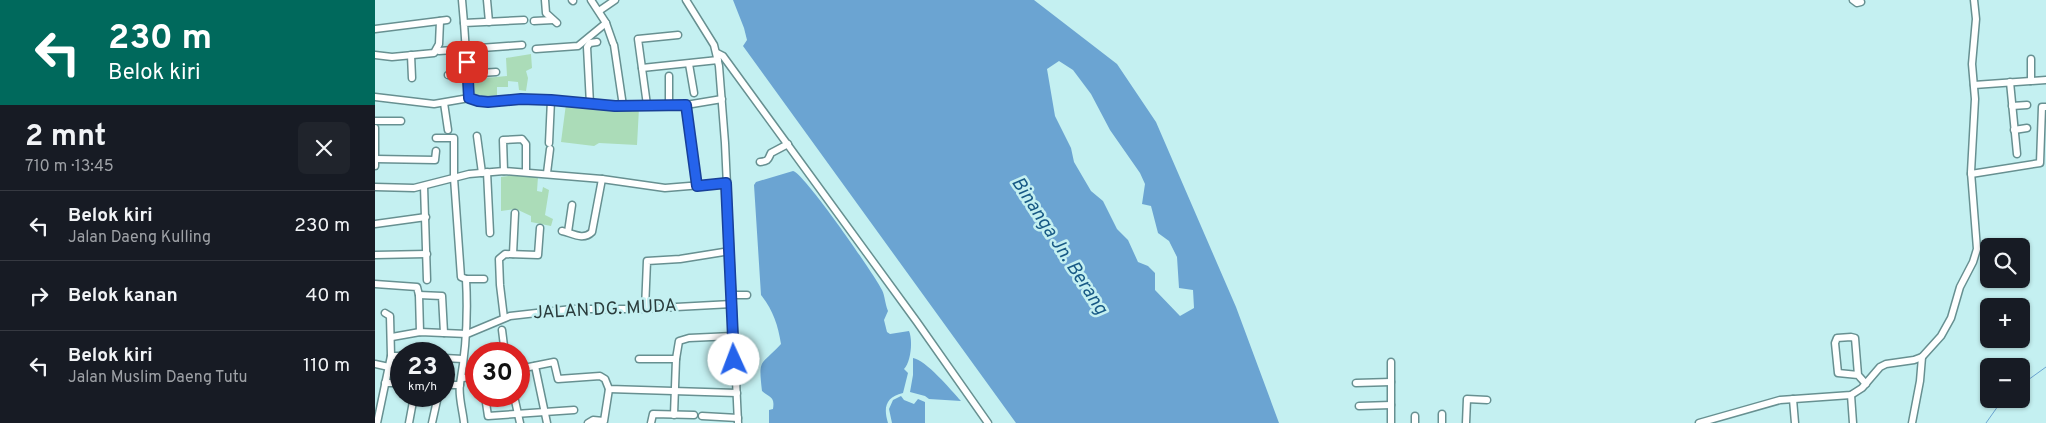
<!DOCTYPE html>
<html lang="id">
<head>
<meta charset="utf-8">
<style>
  :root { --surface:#171b24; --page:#20242c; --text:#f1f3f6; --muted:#9ea1a6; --line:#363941 }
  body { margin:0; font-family:Overpass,sans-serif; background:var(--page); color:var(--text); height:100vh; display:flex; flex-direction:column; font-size:19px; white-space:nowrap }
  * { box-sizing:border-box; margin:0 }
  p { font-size:16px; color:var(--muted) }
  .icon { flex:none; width:28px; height:28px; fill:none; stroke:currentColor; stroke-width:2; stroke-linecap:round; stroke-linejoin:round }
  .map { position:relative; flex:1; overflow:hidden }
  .sheet { display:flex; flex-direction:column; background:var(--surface); width:375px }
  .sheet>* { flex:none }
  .top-card { background:#00695c; color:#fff; overflow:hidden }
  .tools { position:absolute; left:1605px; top:238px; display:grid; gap:10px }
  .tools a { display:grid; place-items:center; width:50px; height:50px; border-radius:8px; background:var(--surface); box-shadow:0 1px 4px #0004; font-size:25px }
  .speed { position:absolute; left:15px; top:342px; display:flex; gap:10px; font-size:25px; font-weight:700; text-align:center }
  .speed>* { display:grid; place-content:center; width:65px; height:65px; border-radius:50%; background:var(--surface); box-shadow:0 1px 4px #0004; line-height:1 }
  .speed small { font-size:12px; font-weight:400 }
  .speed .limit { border:8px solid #d22; background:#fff; color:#111 }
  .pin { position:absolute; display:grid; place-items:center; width:42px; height:42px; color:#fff; margin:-21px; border-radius:10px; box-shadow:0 2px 8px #0006 }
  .me { position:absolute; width:55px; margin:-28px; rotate:358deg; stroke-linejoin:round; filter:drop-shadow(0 0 4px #0008) }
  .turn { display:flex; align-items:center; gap:18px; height:105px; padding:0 25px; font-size:22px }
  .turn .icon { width:65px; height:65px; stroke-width:2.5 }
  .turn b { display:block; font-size:35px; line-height:42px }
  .round { display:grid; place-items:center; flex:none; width:52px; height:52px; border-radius:8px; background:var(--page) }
  .summary { display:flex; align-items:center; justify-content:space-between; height:85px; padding:0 25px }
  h1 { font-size:30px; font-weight:700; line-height:38px }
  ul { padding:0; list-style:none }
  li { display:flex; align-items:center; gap:15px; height:70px; padding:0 25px; border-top:1px solid var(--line) }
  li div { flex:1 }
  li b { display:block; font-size:19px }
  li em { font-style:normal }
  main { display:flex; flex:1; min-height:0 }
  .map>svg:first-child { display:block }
  .green { fill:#abdcb8 }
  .water { fill:#6ba4d2; fill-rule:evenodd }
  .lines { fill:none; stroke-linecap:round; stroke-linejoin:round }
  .stream { stroke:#6ba4d2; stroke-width:1 }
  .minor-casing { stroke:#679091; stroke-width:9 }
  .minor { stroke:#fff; stroke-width:6 }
  .route-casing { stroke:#184099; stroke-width:12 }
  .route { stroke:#2563eb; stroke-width:9 }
  .labels { text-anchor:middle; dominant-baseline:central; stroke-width:5; stroke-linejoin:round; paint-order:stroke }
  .street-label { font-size:18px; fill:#2a3c3c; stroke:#c4f0f1 }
  .water-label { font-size:19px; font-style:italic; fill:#175985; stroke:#c4f0f1 }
</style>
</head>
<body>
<main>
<section class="sheet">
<div class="top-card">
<div class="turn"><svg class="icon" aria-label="left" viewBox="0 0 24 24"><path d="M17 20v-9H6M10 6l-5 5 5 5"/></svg><div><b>230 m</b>Belok kiri</div></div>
</div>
<div class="summary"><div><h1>2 mnt</h1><p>710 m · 13:45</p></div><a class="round"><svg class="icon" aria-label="close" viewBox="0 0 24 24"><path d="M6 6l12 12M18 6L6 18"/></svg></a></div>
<ul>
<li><svg class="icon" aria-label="left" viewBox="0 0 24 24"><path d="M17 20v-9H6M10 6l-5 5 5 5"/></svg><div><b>Belok kiri</b><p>Jalan Daeng Kulling</p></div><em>230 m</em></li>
<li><svg class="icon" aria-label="right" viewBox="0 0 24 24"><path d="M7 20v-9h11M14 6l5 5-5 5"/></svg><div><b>Belok kanan</b></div><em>40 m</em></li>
<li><svg class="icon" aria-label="left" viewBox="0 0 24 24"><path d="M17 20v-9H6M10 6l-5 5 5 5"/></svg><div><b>Belok kiri</b><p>Jalan Muslim Daeng Tutu</p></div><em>110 m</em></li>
</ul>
</section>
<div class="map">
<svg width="1671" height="423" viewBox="0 0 1671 423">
  <rect width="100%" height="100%" fill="#c4f0f1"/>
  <g class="green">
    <polygon points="156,54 157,68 151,71 153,78 151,91 144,90 143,82 133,81 133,87 122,87 122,98 100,98 99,79 132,76 131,58"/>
    <polygon points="191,104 264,108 262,145 224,143 219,146 186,142"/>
    <polygon points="140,175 163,177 162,191 167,192 168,187 174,190 170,215 178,219 176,226 156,222 156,216 141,209 126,211 126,177"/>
  </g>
  <g class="water">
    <path d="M358,0h301l83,64 39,58 80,185 43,116h-263l-273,-377 4,-6 -3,-12zM684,61l14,9 18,24 19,36 30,43 5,11 -3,20 9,2 7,27 11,8 8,16 2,31 14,2 1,18 -14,8 -25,-26v-17l-7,-7 -10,-4 -10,-22 -11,-11 -14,-28 -12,-10 -17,-29 -3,-14 -16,-32 -8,-47z"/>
    <path d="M418,171c11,2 81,103 89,119 3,6 3,14 6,21l-4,9 3,12 3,2 19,-3c4,9 2,31 -5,38l4,4 -5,20c-17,4 -20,14 -15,30h-119v-13l4,-1c2,-13 -3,-11 -11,-18 -4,-34 -1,-25 19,-47 -3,-19 -8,-34 -20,-49l-7,-110 2,-3z"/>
    <path d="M538,358c13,2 38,32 48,43l-32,-2 -4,-3 -15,-4 3,-17z"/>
    <polygon points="526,396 529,400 539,404 543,399 550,402 550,423 517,423 514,409 518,400"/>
  </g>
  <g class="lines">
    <g class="stream">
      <polyline points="1646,385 1671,367"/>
      <polyline points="1611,423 1628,399"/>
    </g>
    <defs>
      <g id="minor">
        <polyline points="87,0 89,23"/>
        <polyline points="112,0 114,22"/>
        <polyline points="170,0 171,13 182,23"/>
        <polyline points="197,0 198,1"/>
        <polyline points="216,0 231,23 238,43"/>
        <polyline points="311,0 339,45 344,66 350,143 363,423"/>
        <polyline points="1478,0 1482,3 1486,2"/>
        <polyline points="224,11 240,0"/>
        <polyline points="159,21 178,20"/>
        <polyline points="0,29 72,20"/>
        <polyline points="239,45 248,106"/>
        <polyline points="161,49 203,46 231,23"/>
        <polyline points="64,51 147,45"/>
        <polyline points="342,53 348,56 542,322 613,423"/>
        <polyline points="0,55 17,57 59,53 64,44 65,21"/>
        <polyline points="36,55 37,78"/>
        <polyline points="1656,59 1656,81"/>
        <polyline points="314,64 319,93"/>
        <polyline points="267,68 343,60"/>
        <polyline points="73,75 121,72"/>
        <polyline points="1635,82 1642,154"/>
        <polyline points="1599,85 1671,80"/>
        <polyline points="0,97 59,104 94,98 103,101 113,101 145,99 176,100 240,107 311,105 347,99"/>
        <polyline points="94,98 89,23 149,20"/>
        <polyline points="69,103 73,130"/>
        <polyline points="215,104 212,47 215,43 222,42"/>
        <polyline points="272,105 263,39 303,35"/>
        <polyline points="294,105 294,76"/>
        <polyline points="311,105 322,186"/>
        <polyline points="1637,106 1652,105"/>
        <polyline points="0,121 26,121"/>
        <polyline points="0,128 0,166"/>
        <polyline points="1639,130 1652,128"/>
        <polyline points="102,136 107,173"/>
        <polyline points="61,138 79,138 79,178 86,277 91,279 109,279"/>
        <polyline points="174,143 176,100"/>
        <polyline points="1,159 60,160 61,151"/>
        <path d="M385,162c9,-1 8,-3 11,-9l17,-9"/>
        <polyline points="129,171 128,140 147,139 151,144 151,171"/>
        <polyline points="112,172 115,233"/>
        <polyline points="172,173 175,149"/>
        <polyline points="1596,174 1665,163 1667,107 1671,107"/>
        <polyline points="49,186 52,280"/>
        <polyline points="0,187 39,188 94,174 129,171 227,179 290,188 351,183"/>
        <polyline points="0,224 51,217"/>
        <path d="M187,231c10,2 21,10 30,1l10,-53"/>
        <polyline points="193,232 197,205"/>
        <polyline points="138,254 140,213"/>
        <polyline points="0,255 52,254"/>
        <polyline points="0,284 42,287 44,295 45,332"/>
        <polyline points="44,295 67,296 69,333"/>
        <polyline points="357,295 372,295"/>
        <polyline points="270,309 272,261 305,259 355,251"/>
        <polyline points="129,318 125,285 124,259 130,254 163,255 165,228"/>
        <polyline points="127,330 130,354"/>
        <polyline points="17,337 45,332 92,334 135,316 197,309 264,309 357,304"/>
        <polyline points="16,356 26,356"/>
        <polyline points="69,358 88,359"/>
        <polyline points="264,359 301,359"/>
        <polyline points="1016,362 1016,423"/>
        <polyline points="0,364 14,367"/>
        <polyline points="160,366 172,423"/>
        <polyline points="144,369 179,362 183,379 225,376 230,379 234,389 362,393"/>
        <polyline points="1483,375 1463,373 1460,343 1462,338 1476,337 1480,338 1483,375 1491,384"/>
        <polyline points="87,378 101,377"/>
        <polyline points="10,383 26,383"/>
        <polyline points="981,383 1016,382"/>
        <polyline points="69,385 85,385"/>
        <polyline points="1476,395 1478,423"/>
        <polyline points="110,396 113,416 199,410"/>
        <polyline points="139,396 145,423"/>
        <polyline points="1418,399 1420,423"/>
        <polyline points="984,406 1016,405"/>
        <polyline points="299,415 301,359 304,341 314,338 358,336"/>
        <polyline points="327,416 363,418"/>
        <polyline points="2,423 16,356 15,316 10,313"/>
        <polyline points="34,423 39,396"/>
        <polyline points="57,423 63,396"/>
        <path d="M89,423c-1,-12 -6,-27 -4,-39 6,-34 8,-70 6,-105"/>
        <polyline points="213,423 218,420 229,421 234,389"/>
        <polyline points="276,423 278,414 319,415"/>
        <polyline points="1040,423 1040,416"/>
        <polyline points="1067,423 1067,414"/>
        <polyline points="1091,423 1092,399 1112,400"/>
        <polyline points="1324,423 1405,400 1476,395 1487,388 1505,367 1511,364 1539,360 1547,357 1566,336 1576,318 1585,287 1598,262 1602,249 1596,172 1600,99 1597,64 1601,19 1599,0"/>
        <polyline points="1537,423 1545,381 1547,357"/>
      </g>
    </defs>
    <use href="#minor" class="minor-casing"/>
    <use href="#minor" class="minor"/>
  </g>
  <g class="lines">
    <defs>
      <polyline id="route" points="92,62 94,98 103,101 113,102 146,99 176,100 240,106 311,105 322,186 351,183 359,360"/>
    </defs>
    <use href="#route" class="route-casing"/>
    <use href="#route" class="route"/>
  </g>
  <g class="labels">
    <g class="street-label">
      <text transform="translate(230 310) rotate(-3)">JALAN DG. MUDA</text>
    </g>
    <g class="water-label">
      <text transform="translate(684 246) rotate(57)">Binanga Jn. Berang</text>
    </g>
  </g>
</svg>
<div class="tools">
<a><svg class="icon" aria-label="search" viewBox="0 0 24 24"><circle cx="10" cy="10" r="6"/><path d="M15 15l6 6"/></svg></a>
<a>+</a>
<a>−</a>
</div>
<div class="speed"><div>23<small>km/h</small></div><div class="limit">30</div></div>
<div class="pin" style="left:92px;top:62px;background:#d93025"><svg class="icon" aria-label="arrive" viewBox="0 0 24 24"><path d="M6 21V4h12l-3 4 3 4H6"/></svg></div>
<svg class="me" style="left:359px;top:360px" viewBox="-20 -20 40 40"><circle r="19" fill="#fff"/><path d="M0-13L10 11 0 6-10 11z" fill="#2563eb"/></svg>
</div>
</main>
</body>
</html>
